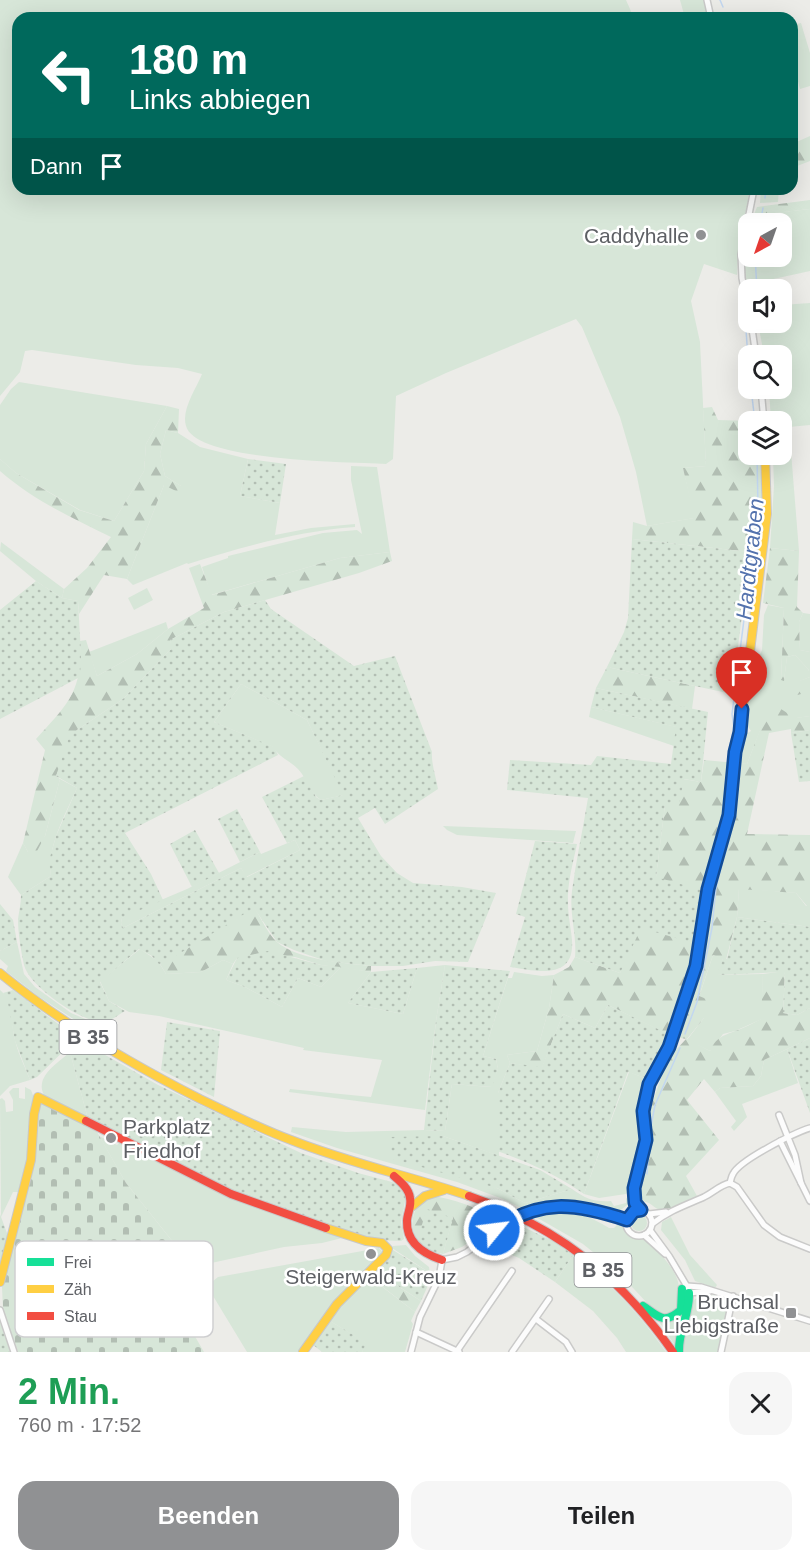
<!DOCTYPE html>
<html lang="de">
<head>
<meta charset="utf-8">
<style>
  :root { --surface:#fff; --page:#f6f6f6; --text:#202124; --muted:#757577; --accent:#909193 }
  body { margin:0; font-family:Arial,sans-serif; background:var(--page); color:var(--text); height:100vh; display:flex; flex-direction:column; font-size:22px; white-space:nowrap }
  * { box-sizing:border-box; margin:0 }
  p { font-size:20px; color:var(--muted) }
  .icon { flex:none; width:33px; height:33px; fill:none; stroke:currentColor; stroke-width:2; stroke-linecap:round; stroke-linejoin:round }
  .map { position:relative; height:1352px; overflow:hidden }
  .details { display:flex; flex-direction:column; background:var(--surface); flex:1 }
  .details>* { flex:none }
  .banner { position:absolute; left:12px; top:12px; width:786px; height:183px; border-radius:18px; box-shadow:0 6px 24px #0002; background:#00695c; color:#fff; overflow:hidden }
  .needle { width:39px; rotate:220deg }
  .tools { position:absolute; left:738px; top:213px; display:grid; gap:12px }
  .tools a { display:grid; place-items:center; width:54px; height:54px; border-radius:12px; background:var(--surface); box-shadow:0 6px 24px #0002; font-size:30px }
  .pin { position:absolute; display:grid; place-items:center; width:51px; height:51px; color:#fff; margin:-62px -26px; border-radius:50% 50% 50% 0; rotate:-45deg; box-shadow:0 0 6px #0007 }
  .pin .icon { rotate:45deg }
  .me { position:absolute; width:66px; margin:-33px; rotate:61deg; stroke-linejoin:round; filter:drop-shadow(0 0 4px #0008) }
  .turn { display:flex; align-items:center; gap:21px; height:126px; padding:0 18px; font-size:27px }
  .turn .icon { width:78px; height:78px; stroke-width:2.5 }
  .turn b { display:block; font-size:42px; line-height:51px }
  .then { display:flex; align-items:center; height:57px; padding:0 18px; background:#0003; gap:12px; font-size:22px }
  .round { display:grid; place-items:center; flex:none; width:63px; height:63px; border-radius:18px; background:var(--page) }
  .head { display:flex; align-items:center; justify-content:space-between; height:102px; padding:0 18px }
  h1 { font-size:36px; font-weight:700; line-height:45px; color:#1e9e55 }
  .action { display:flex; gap:12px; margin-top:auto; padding:12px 18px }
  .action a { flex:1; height:69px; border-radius:18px; background:var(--accent); color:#fff; font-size:24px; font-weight:700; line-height:69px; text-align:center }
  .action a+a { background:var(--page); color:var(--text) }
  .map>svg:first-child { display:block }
  .grass { fill:#d7e6d8 }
  .forest { fill:url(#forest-firs) }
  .cemetery { fill:url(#cemetery-stones) }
  .garden { fill:url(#garden-dots); fill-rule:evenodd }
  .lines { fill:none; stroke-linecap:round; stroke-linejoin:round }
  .stream { stroke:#c2d7f0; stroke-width:1.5 }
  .street-casing { stroke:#cacac9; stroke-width:8 }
  .fast-casing { stroke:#c8c8c9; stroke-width:10 }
  .slow-casing { stroke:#c8c8c9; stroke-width:10 }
  .jam-casing { stroke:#c8c8c9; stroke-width:10 }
  .street { stroke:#fcfcfc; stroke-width:5 }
  .fast { stroke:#16e098; stroke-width:8 }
  .slow { stroke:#ffcf43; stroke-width:8 }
  .jam { stroke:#f24e42; stroke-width:8 }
  .street-bridge-casing { stroke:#cacac9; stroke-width:8; stroke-linecap:butt }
  .street-bridge { stroke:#fcfcfc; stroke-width:5 }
  .route-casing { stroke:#114b97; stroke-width:15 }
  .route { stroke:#1a73e8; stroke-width:10 }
  .poi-dot { fill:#909193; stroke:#fff; stroke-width:2 }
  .labels { text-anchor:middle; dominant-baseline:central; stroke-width:5; stroke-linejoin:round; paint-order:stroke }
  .shield { fill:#fff; stroke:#8e9093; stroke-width:1.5 }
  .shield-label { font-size:20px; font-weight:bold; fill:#5e6065 }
  .poi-label { font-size:21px; fill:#5e6065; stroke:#fff; text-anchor:end }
  .water-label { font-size:22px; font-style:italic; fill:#5372ad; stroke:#fff }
  .key { fill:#fff; stroke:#cfcfd1; stroke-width:1.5 }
  .key-label { font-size:16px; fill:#5e6065 }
</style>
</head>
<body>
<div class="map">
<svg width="810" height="1352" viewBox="0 0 810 1352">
  <defs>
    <pattern id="forest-firs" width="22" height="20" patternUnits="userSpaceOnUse" patternTransform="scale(1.5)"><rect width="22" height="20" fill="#d7e6d8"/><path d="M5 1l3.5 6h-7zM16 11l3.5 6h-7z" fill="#b2beb3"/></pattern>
    <pattern id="cemetery-stones" width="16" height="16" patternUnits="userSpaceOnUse" patternTransform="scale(1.5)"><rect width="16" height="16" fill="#d7e6d8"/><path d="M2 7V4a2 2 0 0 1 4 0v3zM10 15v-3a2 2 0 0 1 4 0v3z" fill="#b2beb3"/></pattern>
    <pattern id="garden-dots" width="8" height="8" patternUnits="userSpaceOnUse" patternTransform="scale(1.5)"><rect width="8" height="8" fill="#d7e6d8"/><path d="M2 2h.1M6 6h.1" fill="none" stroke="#b2beb3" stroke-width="1.8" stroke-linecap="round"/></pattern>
  </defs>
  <rect width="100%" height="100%" fill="#ecece8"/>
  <g class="grass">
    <path d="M0,0h626l8,18h-616v171h731l-1,14 -9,35 -2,37 -33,-11 -13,37 9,41 6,124 -23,2 12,50 -48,8 -11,-54 -16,-55 -38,-90 -6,-8 -130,54 -50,23 -3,63 -7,5c-34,-2 -190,-2 -200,-38 -5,-16 10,-37 16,-52l-24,-6 -42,-3 -104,-15 -7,1 -5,21 -20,24z"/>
    <polygon points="680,0 704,0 707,18 685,18"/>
    <polygon points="801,23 810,53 810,86 800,89 792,59 792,25"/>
    <polygon points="810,209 810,271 760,282 760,257 782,256 782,224 773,223 774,213"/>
    <polygon points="810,303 810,425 789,427 799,551 770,548 774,486 773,455 782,454 782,422 771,421 769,389 782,388 782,356 764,355 758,323 782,322 782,305"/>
    <polygon points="19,382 167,406 146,444 144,471 114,521 80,510 16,473 0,459 0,405 11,389"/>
    <path d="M166,430l12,3 22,14 48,12 -8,37 40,7 -5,32 36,-7 44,-4v3c-57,4 -113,20 -167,37l-1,-1 -54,22 -6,-6 37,-94 17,1 -16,-10 -5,-22z"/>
    <polygon points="351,466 377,467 390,552 340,558 211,595 202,567 228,558 228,556 323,533 357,530 362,534 351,480"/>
    <polygon points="1,542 64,589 62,598 36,581 0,551"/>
    <polygon points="147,588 153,600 134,610 128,598"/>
    <path d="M768,605l16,3 -3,72h3l3,-23 8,-2 14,15 -10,11 11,-4v39l-47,7 -16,41 -18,-1c3,-19 5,-22 22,-32l-4,-6 5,-51 10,-24 2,-35z"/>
    <polygon points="803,613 810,614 810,652 800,650 799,622"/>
    <polygon points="166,622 168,629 137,654 97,676 89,652"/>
    <path d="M241,684l66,36 37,75 -23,5c-11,-6 -14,-22 -23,-31 -8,-8 -19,-12 -25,-22l-59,-25z"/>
    <polygon points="591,707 677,727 674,746 589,717"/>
    <path d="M60,779l17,9c-12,28 -30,57 -26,88l-30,19 -13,-18 15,-34 5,9 17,-16z"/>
    <polygon points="443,826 576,831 573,843 457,835 447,830"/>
    <polygon points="295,840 300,850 246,877 241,868 123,928 121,923 122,918 128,914 187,889 260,852 261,854"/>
    <polygon points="739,888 796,893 806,906 810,906 810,927 737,917"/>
    <polygon points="17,942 24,974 35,987 71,1013 97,1024 100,1029 98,1035 38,996 6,971 8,966 0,959 0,951"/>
    <polygon points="140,949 158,961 166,974 201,972 223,960 233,964 226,980 245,987 282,1007 298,978 321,987 341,967 371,972 348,1003 403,1014 417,968 445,965 436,1021 425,1110 289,1092 290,1089 371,1097 382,1060 303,1050 304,1048 159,1016 129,1012 109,1001 100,981"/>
    <polygon points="713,955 723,958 718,975 763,974 762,1019 735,1031 723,1034 710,1051 687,1040 704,1018 699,997"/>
    <path d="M514,972l28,4 12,-1 -5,33 -12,43 -30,4 3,8 -12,30 1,63 -56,-20 54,52 28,15 47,-14c14,10 22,13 39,12l3,5 12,-3v-5l2,1 3,3 -13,10 -49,-10h-12l-34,7 -20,-10 -46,-17 -120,-34 -46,-16 1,-5 54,5 78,-2 21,1 7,-47 39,3 7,-18 -2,-10 -13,-3 25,-78h4z"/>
    <path d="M0,990c13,11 11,34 15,50 3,13 10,27 15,40l-20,6 -10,10z"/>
    <polygon points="668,1034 671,1036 647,1080 640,1116 643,1142 629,1192 626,1194 599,1198 584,1194 629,1072 645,1078"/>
    <polygon points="787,1049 798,1083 742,1104 747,1117 734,1131 731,1127 736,1121 715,1092 720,1088 753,1086 761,1076 764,1060"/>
    <path d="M70,1052l18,67 -43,-22c-12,-20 12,-33 25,-45z"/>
    <polygon points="25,1087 31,1090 34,1098 29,1152 18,1192 13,1192 1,1217 0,1099 2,1098 5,1101 6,1112 13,1111 13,1100 9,1092 13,1088 19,1088 19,1098 25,1099"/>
    <polygon points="99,1136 117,1145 123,1139 346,1237 322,1243 284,1247 193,1267 126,1183"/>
    <path d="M561,1212c20,1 32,6 48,16h5l5,-5 15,15 13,2c12,13 30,29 32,47 1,8 -1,17 -2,24l-11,5 -17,-11 -30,-32 -36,-29 -47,-27z"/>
    <circle cx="639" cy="1223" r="8"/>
    <polygon points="671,1217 690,1255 717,1285 715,1288 695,1281 685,1260 661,1230 662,1222"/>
    <polygon points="406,1245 415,1256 429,1267 430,1273 392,1248 393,1246"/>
    <polygon points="379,1248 382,1251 382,1255 335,1301 300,1352 247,1352 207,1286 218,1277"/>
    <path d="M573,1255c40,31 64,56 93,97h-40l-9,-14 -24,-27 -38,-29z"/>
    <polygon points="368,1276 415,1312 411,1321 413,1324 405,1352 362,1352 366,1343 330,1321 345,1298"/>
    <polygon points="688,1295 674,1344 658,1320 676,1320 682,1314"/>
    <polygon points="716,1295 730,1299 720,1352 683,1352 681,1332 694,1300 701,1296"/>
  </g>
  <g class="forest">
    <polygon points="810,136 810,161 792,168 792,144"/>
    <polygon points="761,189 779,189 778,202 760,203"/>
    <polygon points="810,200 810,209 775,213 773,223 750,224 757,207"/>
    <path d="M748,228v28l12,1v32l-12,1v6c-6,-24 -4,-44 0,-68z"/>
    <path d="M167,406l12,3 -1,24 -12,-3 -6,24 5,22 16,10 -3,6 -14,-7 -37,94 -23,-4 -25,39 -1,-13 -16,-3 2,-9 23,-21 24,-31c-39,-19 -78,-37 -111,-66v-12l16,14 63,37 35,11 30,-50 2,-27z"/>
    <polygon points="712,407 718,420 751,421 748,422 748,454 759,455 764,514 759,553 632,539 633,522 647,526 694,518 683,468 706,466 703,408"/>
    <polygon points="770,548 799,551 797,607 803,613 799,622 800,650 810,652 810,677 800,681 801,694 794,696 795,679 809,670 795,655 787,657 784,681 781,680 784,608 763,603"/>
    <path d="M390,552l2,9 -33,12 -135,39 -54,28 2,8 -49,51 -46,31 -21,46 4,3 -15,57 -9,17 -8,-1 -5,-9 22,-93 -9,-11c32,-35 47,-48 44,-98l6,-1 11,36 40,-22 31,-25 36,-21 -15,-40 11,-4 12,31 128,-37z"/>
    <polygon points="607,667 695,686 692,709 596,688"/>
    <path d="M781,709l14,9 15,-2v14l-19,3v-4l-22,4 -22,101 63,1v71h-3l-11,-13 -57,-4 -2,28 -11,43 -13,-5 -14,41 10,4 -5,18 -17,21 23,12c6,-13 12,-15 25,-20 9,-3 18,-8 26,-12l2,-45 22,-3 -2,42 14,2 13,-7v30l-46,22 -3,16 -8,10 -33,2 -5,4 -11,-13 -17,21 32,40 -33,36 11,20c-7,3 -30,15 -36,14 -9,-2 -9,-9 -22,-9l-2,-15 13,-36v-41l12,-34 13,-24 11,-12 -15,-3 -63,-31 -13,23 -32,-14 -21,54 -32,-5 -3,-8 30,-4 12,-43 5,-33 15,-8 6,-10 45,16 36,-96 9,-72 18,-26 18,3 3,-22 43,4 16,-42z"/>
    <path d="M254,907c7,11 14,27 23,35 21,18 68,21 94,24v6l-50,-7 -26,-8 -58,1 -4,6 -10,-4 -22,12 -35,2 -6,-10z"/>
    <path d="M428,1196c26,1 49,13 73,24l-39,27 -19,7 10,-37 -36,23c-9,-16 -4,-34 11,-44z"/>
    <polygon points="376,1272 421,1301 415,1312 370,1277"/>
  </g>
  <polygon class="cemetery" points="38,1103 46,1104 97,1132 126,1183 196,1271 167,1288 204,1352 18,1352 3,1310 2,1287 23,1197"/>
  <g class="garden">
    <polygon points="248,459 286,464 280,503 240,496"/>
    <polygon points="632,539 750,552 732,694 607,667 624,632 628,618"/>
    <polygon points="36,581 62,598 78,601 81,654 80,677 0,719 0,610"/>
    <path d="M265,600l6,9 83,57 41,-10 37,96c-1,11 4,25 6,37l-53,35 -10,-16 -17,10 23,38 16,17 16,10 49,4 34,6 -28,69 -33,-1 -32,5h-32l-45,-5 -32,-11 -17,-8 -23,-34 -90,55 -5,1 -7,-8 -13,-7 -39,33 9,19 16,10c-7,4 -16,12 -25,11 -21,-2 -71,-36 -76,-57 -3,-14 -6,-32 -6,-46 1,-8 3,-15 3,-24l30,-19 -2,-15 7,-25 21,-48 -21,-12 12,-36 9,-10 46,-31 48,-50 -1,-9 54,-28zM241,684l66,36 36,75 -22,5 -5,-3 -12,-21 -42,21 25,46 8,-3 5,10 -53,27 -6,-9 -118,60 -2,-5 1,-5 41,-18 -12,-26 -26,-41 153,-78 -4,-8 -60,-25z"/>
    <path d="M596,688l112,24 -7,70 -17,-3 -5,25 -14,1 -9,72 49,14 -8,53 -56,-16 -21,45 -45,-16c2,-22 -6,-43 -3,-66 4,-31 11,-62 16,-93l-81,-8 3,-30 81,5 6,-9 74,8 5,-37 -85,-20z"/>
    <polygon points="810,730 810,781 799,782 791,733"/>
    <polygon points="237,809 260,852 240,862 218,819"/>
    <polygon points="195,830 219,873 192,887 170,844"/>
    <path d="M535,841l42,3c-4,19 -10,40 -9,59 0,13 3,25 4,37 3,41 -36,31 -62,27l15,-50 -9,-3z"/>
    <polygon points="0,904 13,920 17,942 0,951"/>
    <polygon points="737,917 810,927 810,1008 797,1015 783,1013 785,972 717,975 723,958 727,959"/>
    <polygon points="268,951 321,965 341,967 321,987 298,978 282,1007 245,987 226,980 237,958"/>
    <polygon points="445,965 510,971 483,1056 496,1059 498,1069 492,1087 452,1084 445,1131 424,1130 436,1021"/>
    <polygon points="417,968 403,1014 348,1003 371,972"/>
    <polygon points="13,990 77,1038 37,1077 30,1080 15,1041 8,1003 3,993"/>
    <path d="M608,1005l60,29 -23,44 -17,-6 -44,122c-27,-19 -55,-32 -87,-43l1,-58 12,-30 32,4 21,-53 32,14z"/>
    <polygon points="167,1022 220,1031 214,1097 161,1070"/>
    <polygon points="810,1038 810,1113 787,1049"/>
    <polygon points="86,1044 158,1085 301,1153 358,1173 392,1182 400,1186 406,1196 401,1222 404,1239 401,1241 374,1240 257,1205 88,1119 70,1052"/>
    <polygon points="443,1136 540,1170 572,1189 525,1203 497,1188 389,1158 389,1137"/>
    <polygon points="427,1209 453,1218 443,1254 431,1251 417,1240"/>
    <polygon points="0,1214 8,1236 0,1265"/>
    <polygon points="519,1225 557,1243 573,1255 555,1282 519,1258 486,1244 502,1232"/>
    <polygon points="393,1250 430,1273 429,1283 421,1301 374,1270 387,1259"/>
    <polygon points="330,1321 367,1343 362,1352 322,1352 312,1344"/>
    <polygon points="0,1322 11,1352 0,1352"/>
  </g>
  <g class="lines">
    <g class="stream">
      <polyline points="720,0 723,7"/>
      <polyline points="765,198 766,189"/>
      <polyline points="760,224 763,208"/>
      <polyline points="755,256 757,290"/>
      <polyline points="746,330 748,358"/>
      <polyline points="751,388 755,422"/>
      <polyline points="735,735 732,714 758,509 757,454"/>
      <polyline points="685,1034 697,1002 712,928 716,888 734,814 736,780"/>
      <polyline points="649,1137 655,1105 680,1048"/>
      <polyline points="647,1174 649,1142"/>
    </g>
    <defs>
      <g id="street">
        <polyline points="707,0 711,18"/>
        <polyline points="748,309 742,278 741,255 754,189"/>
        <polyline points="751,322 756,356"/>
        <polyline points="761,388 764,422"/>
        <polyline points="779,1115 795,1155 801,1183"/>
        <polyline points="780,1141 810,1201"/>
        <path d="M730,1183c1,-3 1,-6 3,-9 7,-14 61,-41 77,-46"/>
        <circle cx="639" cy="1223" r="13"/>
        <path d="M533,1211c35,-10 60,-2 94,8"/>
        <polyline points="649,1214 666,1212"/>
        <path d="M652,1224c16,-13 34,-19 52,-27 10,-5 16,-12 26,-14l7,4 27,38 16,12 30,12"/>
        <polyline points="650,1230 669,1256 688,1288"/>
        <polyline points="644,1235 665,1254"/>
        <polyline points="682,1289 687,1286 701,1287 810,1321"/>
        <polyline points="689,1293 710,1291"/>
        <polyline points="0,1310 14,1352"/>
        <polyline points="536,1319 566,1342 572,1352"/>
        <polyline points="416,1332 459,1352"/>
        <polyline points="457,1351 512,1271"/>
        <polyline points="411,1352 420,1317 439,1278 442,1260 457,1257 467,1252 505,1223"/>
        <polyline points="512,1352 549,1299"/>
        <polyline points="721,1352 733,1296"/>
      </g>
      <g id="fast">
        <polyline points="634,1211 634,1188 646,1140 643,1111 649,1084 669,1046 696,965 712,875"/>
        <path d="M643,1306c16,11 21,19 38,4l1,-21"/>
        <path d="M679,1352c-1,-21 11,-38 10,-59"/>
      </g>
      <g id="slow">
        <polyline points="712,875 729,815 735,752 740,732 767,514 765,454"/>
        <path d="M0,973c61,50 129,90 200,126 30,14 60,30 91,41 58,23 119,36 178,56"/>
        <polyline points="410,1208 425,1196 444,1190"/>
        <polyline points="0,1282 31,1160 34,1114 38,1097 86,1121"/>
        <polyline points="303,1352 337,1304 386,1255 388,1249 382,1243 366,1241 326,1228"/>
      </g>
      <g id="jam">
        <polyline points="86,1121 231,1194 326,1228"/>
        <path d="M394,1176c7,6 15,13 16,22 2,8 -3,16 -3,23 -1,22 17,33 35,39"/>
        <path d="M469,1196c87,30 152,81 204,156"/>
      </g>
    </defs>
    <use href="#street" class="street-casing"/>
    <use href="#fast" class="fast-casing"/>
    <use href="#slow" class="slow-casing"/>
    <use href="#jam" class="jam-casing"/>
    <use href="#street" class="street"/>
    <use href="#fast" class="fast"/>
    <use href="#slow" class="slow"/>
    <use href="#jam" class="jam"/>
    <defs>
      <polyline id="street-bridge" points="505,1223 533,1211"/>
    </defs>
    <use href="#street-bridge" class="street-bridge-casing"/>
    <use href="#street-bridge" class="street-bridge"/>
  </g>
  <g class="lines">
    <defs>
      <path id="route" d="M494,1230c47,-32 81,-27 133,-10l7,-9 7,-1 -6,-7 -1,-15 12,-48 -3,-29 6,-27 20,-37 27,-81 12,-77 21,-74 6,-63 5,-20 2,-23"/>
    </defs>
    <use href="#route" class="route-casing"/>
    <use href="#route" class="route"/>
  </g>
  <g class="poi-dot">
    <circle cx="701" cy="235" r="6"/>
    <circle cx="111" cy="1138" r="6"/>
    <circle cx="371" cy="1254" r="6"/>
    <rect x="785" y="1307" width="12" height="12" rx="3"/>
  </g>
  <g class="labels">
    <g class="shield">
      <rect x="59.5" y="1020" width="57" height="34" rx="4.5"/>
      <rect x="574.5" y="1253" width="57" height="34" rx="4.5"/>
    </g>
    <g class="shield-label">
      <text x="88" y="1037">B 35</text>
      <text x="603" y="1270">B 35</text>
    </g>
    <g class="poi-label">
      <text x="689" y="235">Caddyhalle</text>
      <text x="123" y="1126" text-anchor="start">Parkplatz<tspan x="123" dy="24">Friedhof</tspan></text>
      <text x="371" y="1276" text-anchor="middle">Steigerwald-Kreuz</text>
      <text x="779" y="1301">Bruchsal<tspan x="779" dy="24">Liebigstraße</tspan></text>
    </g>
    <g class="water-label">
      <text transform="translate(750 559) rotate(-84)">Hardtgraben</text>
    </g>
  </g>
  <rect x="15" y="1241" width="198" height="96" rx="9" class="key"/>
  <rect x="27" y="1258" width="27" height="8" fill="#16e098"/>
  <rect x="27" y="1285" width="27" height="8" fill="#ffcf43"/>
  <rect x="27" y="1312" width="27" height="8" fill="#f24e42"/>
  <g class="key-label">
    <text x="64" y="1268">Frei</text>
    <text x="64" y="1295">Zäh</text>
    <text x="64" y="1322">Stau</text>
  </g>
</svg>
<div class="tools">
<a><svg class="needle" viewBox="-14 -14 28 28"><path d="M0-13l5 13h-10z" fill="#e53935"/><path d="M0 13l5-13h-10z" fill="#757577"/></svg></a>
<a><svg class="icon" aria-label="sound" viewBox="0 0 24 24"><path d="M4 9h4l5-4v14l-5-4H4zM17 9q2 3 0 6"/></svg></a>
<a><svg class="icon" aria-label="search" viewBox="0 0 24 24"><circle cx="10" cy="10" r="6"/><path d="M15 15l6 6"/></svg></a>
<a><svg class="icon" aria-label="layers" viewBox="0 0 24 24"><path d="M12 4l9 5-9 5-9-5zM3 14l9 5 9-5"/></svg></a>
</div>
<div class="pin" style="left:742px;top:709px;background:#d93025"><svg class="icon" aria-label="arrive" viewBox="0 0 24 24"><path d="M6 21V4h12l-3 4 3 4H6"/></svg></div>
<svg class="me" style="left:494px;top:1230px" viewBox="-20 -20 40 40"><circle r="17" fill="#1a73e8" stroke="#fff" stroke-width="3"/><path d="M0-11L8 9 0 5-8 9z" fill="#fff"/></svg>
<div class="banner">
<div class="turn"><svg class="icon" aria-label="left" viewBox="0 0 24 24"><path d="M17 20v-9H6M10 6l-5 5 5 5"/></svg><div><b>180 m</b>Links abbiegen</div></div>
<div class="then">Dann<svg class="icon" aria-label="arrive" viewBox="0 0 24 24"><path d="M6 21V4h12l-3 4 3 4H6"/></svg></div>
</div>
</div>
<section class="details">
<div class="head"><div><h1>2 Min.</h1><p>760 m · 17:52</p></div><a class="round"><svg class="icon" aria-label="close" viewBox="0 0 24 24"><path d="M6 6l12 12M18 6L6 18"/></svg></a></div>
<div class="action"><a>Beenden</a><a>Teilen</a></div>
</section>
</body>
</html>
